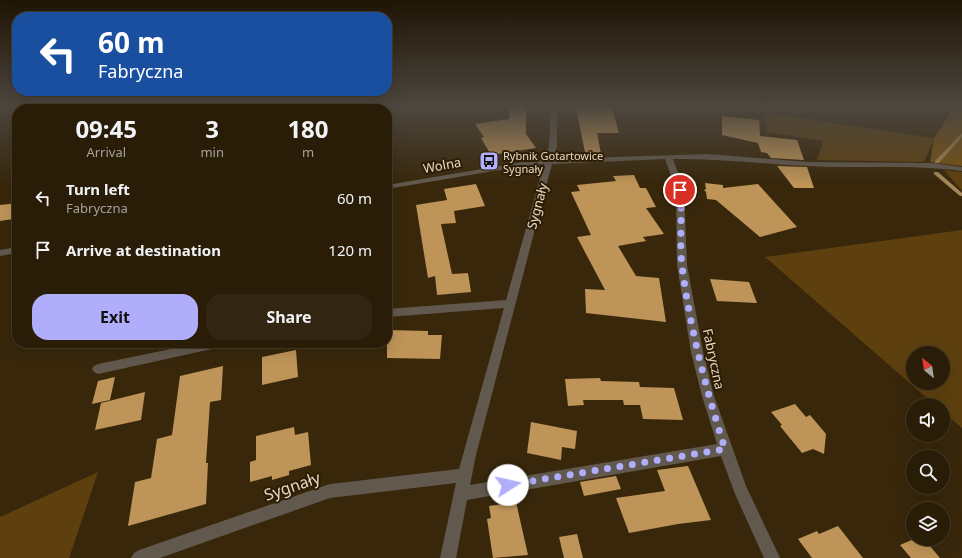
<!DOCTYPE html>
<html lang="en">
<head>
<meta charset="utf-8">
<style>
  :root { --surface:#2a1d08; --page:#322612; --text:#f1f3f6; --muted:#a5a29c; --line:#463b29; --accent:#b0aefa }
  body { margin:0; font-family:"Noto Sans",sans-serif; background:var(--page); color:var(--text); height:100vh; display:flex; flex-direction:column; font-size:15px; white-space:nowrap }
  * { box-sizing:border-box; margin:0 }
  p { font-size:13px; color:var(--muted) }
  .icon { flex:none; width:22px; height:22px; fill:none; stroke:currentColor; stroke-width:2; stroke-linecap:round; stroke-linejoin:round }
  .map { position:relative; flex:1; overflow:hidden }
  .details { position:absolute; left:12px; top:104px; width:380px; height:244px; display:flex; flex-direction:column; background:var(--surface); border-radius:16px; box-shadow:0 4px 16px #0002,0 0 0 1px var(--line) }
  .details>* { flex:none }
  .hud { position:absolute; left:12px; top:12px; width:380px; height:84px; border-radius:16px; box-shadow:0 4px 16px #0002,0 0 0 1px var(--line); background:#1a4fa0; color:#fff; overflow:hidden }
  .needle { width:26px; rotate:330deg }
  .buttons { position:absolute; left:906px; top:346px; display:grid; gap:8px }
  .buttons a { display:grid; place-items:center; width:44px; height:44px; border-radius:50%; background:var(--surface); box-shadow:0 4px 16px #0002,0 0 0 1px var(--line); font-size:20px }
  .pin { position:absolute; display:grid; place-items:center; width:34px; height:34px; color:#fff; margin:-17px; border:2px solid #fff; border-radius:50%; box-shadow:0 1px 4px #0007 }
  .me { position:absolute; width:44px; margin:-22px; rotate:80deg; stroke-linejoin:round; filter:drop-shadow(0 0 3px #0008) }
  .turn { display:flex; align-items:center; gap:14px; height:84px; padding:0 20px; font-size:18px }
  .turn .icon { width:52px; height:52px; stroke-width:2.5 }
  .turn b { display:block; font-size:28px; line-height:34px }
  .eta { display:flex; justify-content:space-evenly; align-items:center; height:68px; text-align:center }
  .eta b { font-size:24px; font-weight:700; line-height:28px }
  .primary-button { display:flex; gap:8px; margin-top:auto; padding:8px 20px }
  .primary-button a { flex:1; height:46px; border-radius:16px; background:var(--accent); color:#111; font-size:16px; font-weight:700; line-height:46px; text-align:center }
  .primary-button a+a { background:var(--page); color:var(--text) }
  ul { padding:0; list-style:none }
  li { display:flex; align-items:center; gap:12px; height:52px; padding:0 20px }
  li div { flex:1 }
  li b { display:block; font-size:15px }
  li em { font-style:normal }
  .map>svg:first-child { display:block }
  .green { fill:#5e400f; fill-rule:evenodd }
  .forest { fill:#7a5311 }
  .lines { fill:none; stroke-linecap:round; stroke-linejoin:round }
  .stream { fill:#a78758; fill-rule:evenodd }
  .building { fill:#be9458 }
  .minor { fill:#62594e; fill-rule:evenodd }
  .route { stroke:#b0aefa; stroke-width:7; stroke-dasharray:0 12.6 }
  .labels { text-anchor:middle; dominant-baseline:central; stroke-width:4; stroke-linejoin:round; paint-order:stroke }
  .far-poi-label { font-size:11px; fill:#e5d9ca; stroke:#2e1d02; text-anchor:start }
  .street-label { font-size:13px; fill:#e5d9ca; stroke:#2e1d02 }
  .near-street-label { font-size:16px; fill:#e5d9ca; stroke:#2e1d02 }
</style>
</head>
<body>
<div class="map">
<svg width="962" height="558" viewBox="0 0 962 558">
  <rect width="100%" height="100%" fill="#38270b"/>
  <g class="green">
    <polygon points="766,113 933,138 934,138 924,162 817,160 823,141 767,132"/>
    <polygon points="944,170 962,172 962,191"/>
    <path d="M962,230v198l-19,-16v-7h-8l-170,-148zM913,353h30v30h-30z"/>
    <polygon points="98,472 69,558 0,558 0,517"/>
  </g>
  <polygon class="forest" points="955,106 962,106 962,166 930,162 934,138"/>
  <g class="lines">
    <g class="stream">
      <polygon points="961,134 962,134 962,137 939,163 935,163 935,161"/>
      <polygon points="934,172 938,172 962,193 962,196 960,196 934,174"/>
    </g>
  </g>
  <g class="building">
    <polygon points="510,106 526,106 526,134 536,148 491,155 481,138 484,137 475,124 509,119"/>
    <polygon points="589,108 612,108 619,133 597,133 601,154 586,154 585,152 576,109"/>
    <polygon points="722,116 759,120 760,136 797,140 804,160 771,158 767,153 761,152 758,143 722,135"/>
    <polygon points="777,166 807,167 814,188 794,188"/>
    <polygon points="634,175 640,188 646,188 656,207 646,208 664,234 643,237 646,241 618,246 636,276 659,278 666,322 586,313 585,289 605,290 577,237 591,235 571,192 580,191 577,185 616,181 613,176"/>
    <polygon points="705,183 723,185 723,188 758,184 797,227 760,237 716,200 707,199 706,192 704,190 706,189"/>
    <polygon points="476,184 485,206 454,211 456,223 441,224 452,274 468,273 471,292 437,295 435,276 428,278 416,205 447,200 444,189"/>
    <polygon points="17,203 17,211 13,219 0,221 0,205"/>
    <polygon points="710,279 749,282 757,303 717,301"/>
    <polygon points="387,330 428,331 428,335 442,335 440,359 387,358"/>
    <polygon points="296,350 298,377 262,385 262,357"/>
    <polygon points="223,366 221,400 210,402 206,463 208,463 206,504 128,526 135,482 151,478 157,439 172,435 180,376"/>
    <polygon points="115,377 110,400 92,404 98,381"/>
    <polygon points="600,378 601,381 639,382 640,387 674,388 683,420 643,419 640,405 624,405 623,400 583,400 584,405 568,406 565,379"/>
    <polygon points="145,392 141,420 95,430 101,403"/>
    <polygon points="795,404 806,417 810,415 826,434 824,454 813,449 802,453 780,426 782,425 771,412"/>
    <polygon points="531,422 577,431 575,449 562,447 561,460 527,453"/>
    <polygon points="294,427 295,435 308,432 311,465 289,471 289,475 272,480 272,476 250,482 250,462 256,460 256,436"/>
    <polygon points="688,466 711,520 678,524 629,533 616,498 665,491 657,470"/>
    <polygon points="616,476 621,489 584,496 580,482"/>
    <polygon points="516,502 528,555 493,558 487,519 491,518 489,506"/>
    <polygon points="838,526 863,558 812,558 798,539 817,531 819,534"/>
    <polygon points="577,534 583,558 564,558 559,537"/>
    <polygon points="914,539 924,539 940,558 911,558 900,545"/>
  </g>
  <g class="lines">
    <g class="minor">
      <path d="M551,106h6v40l-4,13 155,-5 99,8 125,1 30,4v4c-52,-7 -103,-2 -155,-5 -45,-2 -89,-8 -134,-7l11,31 3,75 16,87 11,44 32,90 34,72h-16l-29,-64 -14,-38 -254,44 -11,58h-16l16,-75 -126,15 -170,60h-29l3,-5 5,-3 191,-66 129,-15 45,-161 -117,9v-8l119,-9 38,-136 -21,2 -136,23v-4l136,-23 22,-2 4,-14zM665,159l11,31 1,75 14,87 11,44 15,48 -247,41 6,-30 76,-291z"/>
      <polygon points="17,247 17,253 0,256 0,250"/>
      <polygon points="200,343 227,343 225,346 221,347 98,374 94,372 92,369 94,366 98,364"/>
    </g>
  </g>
  <linearGradient id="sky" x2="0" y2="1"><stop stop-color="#1f1506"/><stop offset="0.58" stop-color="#4d473f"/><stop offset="1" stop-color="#4d473f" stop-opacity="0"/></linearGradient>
  <rect width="962" height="184" fill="url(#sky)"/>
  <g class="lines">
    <path class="route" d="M508,485l217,-36c-19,-60 -35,-120 -43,-183 -3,-25 1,-51 -2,-76"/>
  </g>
  <defs>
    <symbol id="bus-square" viewBox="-11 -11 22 22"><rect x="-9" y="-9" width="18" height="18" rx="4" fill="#b0aefa" stroke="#2e1d02"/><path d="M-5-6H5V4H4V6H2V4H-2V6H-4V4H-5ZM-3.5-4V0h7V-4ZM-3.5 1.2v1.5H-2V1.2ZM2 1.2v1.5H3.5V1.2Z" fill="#111"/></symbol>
  </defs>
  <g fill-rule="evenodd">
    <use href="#bus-square" x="478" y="150" width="22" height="22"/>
  </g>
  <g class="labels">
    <g class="far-poi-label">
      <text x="503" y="155">Rybnik Gotartowice<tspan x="503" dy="13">Sygnały</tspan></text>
    </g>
    <g class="street-label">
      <text transform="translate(442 165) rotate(-10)">Wolna</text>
      <text transform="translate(537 206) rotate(-75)">Sygnały</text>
      <text transform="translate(714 359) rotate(78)">Fabryczna</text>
    </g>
    <g class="near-street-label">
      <text transform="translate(292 486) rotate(-19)">Sygnały</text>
    </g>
  </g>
</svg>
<div class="buttons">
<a><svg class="needle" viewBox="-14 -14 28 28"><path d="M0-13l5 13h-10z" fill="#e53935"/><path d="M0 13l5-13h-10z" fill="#a5a29c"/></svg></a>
<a><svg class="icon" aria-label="sound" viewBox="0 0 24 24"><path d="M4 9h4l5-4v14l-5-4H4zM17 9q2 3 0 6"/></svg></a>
<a><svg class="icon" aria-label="search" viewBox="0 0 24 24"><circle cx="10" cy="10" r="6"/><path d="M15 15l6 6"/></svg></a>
<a><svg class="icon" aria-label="layers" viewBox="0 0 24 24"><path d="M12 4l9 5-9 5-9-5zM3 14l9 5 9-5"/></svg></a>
</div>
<div class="pin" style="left:680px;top:190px;background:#d93025"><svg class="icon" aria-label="arrive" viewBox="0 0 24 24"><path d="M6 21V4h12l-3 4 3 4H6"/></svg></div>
<svg class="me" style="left:508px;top:485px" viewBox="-20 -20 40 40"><circle r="19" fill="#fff"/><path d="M0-13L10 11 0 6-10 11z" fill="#b0aefa"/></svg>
<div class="hud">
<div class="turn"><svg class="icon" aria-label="left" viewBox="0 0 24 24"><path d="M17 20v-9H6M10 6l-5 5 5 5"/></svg><div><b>60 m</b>Fabryczna</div></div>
</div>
<section class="details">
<div class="eta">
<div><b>09:45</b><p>Arrival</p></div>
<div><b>3</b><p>min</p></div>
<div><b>180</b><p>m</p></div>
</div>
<ul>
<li><svg class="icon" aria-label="left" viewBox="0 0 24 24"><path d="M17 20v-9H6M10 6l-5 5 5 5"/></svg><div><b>Turn left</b><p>Fabryczna</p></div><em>60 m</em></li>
<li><svg class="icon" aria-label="arrive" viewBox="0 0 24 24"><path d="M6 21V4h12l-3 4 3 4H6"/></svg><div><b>Arrive at destination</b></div><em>120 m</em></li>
</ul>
<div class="primary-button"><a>Exit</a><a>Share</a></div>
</section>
</div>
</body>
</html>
